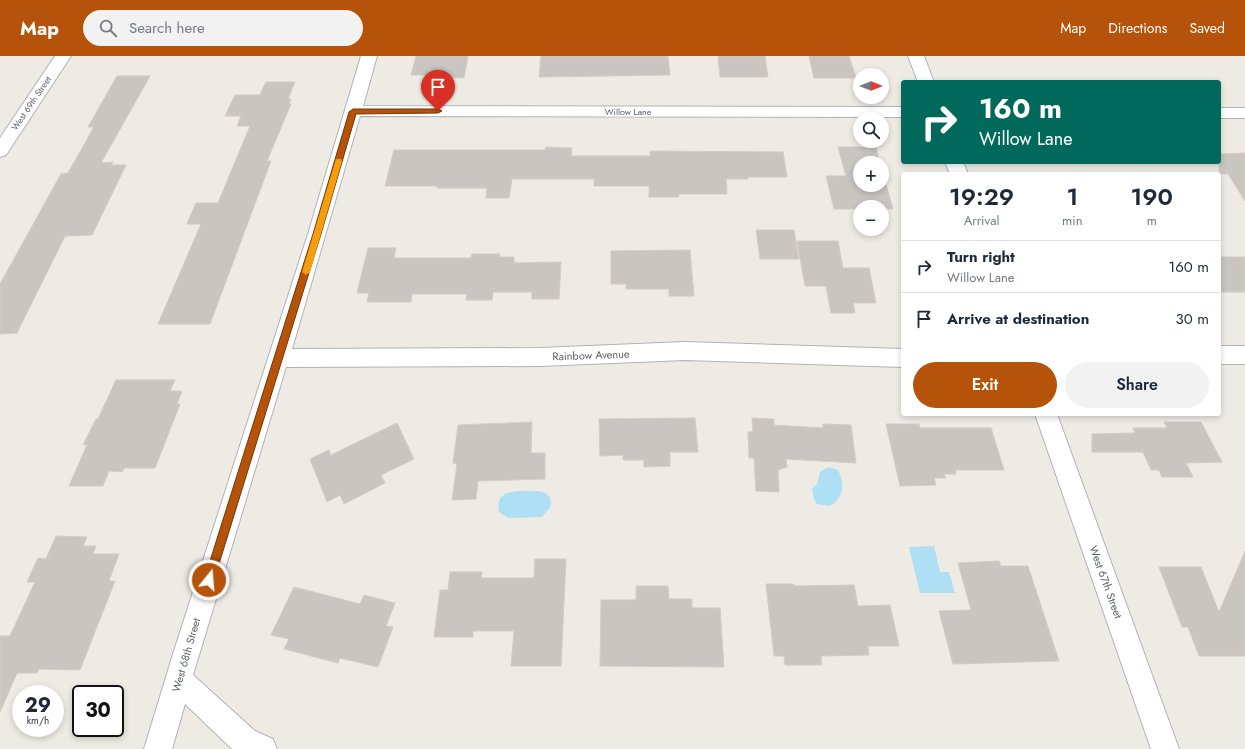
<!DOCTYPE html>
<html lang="en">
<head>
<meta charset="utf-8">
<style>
  :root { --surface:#fff; --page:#f2f2f3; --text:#1f2937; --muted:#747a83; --line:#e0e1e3; --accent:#b45309 }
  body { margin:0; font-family:Jost,sans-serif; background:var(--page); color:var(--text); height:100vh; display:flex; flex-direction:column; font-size:15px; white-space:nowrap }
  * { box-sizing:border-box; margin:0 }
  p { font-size:13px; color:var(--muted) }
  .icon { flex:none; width:22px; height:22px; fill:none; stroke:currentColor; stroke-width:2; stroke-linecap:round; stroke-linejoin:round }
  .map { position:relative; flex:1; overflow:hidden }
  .drawer { position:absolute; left:901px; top:116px; width:320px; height:244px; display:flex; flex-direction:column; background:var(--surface); border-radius:4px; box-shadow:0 2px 6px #0003 }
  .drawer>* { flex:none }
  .guide { position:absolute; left:901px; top:24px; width:320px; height:84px; border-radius:4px; box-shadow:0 2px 6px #0003; background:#00695c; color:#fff; overflow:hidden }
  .needle { width:26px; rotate:90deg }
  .tools { position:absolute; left:853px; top:12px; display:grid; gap:8px }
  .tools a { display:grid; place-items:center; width:36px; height:36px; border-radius:50%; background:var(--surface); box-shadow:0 2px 6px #0003; font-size:20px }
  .speed { position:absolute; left:12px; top:629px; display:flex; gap:8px; font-size:20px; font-weight:700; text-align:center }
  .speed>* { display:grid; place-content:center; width:52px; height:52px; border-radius:50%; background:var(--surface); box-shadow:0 2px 6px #0003; line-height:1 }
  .speed small { font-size:10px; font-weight:400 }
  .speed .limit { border:2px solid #111; border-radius:6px; background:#fff; color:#111 }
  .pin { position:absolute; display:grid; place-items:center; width:34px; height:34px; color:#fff; margin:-41px -17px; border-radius:50% 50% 50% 0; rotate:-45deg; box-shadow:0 0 4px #0007 }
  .pin .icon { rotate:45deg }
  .me { position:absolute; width:44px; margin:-22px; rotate:17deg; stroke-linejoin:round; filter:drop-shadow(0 0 3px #0008) }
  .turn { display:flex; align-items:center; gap:14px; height:84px; padding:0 12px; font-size:18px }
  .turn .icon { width:52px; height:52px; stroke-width:2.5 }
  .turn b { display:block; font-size:28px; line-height:34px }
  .eta { display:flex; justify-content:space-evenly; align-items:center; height:68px; text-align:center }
  .eta b { font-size:24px; font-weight:600; line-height:28px }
  .action { display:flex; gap:8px; margin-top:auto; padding:8px 12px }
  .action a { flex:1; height:46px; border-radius:24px; background:var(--accent); color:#fff; font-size:16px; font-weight:600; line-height:46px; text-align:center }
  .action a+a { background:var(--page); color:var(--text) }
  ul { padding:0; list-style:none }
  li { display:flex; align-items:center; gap:12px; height:52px; padding:0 12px; border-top:1px solid var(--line) }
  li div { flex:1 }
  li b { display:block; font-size:15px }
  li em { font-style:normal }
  header { display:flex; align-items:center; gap:24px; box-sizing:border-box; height:56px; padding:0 20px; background:var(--accent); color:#fff }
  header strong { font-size:19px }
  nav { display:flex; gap:22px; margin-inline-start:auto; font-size:14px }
  .search { width:280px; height:36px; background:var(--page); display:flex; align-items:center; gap:10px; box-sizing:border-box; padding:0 14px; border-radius:22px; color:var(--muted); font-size:15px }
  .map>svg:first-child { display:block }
  .water { fill:#aedff5 }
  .building { fill:#c9c6c2; stroke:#d2ccc4 }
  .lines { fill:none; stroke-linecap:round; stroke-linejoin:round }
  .street-casing { stroke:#b0b3b6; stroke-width:2 }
  .street { fill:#fff; fill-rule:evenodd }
  .route { fill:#b45309; stroke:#753606 }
  .slow { fill:#f59e0b }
  .labels { text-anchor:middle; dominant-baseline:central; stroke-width:3; stroke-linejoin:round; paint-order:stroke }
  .far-street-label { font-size:9px; fill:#5d6164; stroke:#fff }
  .street-label { font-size:11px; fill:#5d6164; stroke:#fff }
</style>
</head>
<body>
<header>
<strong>Map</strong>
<div class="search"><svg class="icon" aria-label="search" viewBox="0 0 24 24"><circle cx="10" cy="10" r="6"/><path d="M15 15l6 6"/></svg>Search here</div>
<nav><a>Map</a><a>Directions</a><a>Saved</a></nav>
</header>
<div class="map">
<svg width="1245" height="693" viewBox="0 0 1245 693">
  <rect width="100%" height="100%" fill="#eeebe5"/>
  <g class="water">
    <path d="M828,411l10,3c7,13 6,28 -8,36l-13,-2 -3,-5 -2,-10 5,-5 3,-12z"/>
    <path d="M539,435l6,2 5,4 1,9 -9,11 -34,1 -9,-6c-5,-26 23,-20 40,-21z"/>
    <polygon points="934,490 940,516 949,516 955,537 920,537 909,491"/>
  </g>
  <g class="building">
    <polygon points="416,0 468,0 464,22 442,21 442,19 411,19"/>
    <polygon points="541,0 668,0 670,19 539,21"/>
    <polygon points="718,0 765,0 768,21 720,21"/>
    <polygon points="809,0 849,0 856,22 814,22"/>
    <polygon points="117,20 150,20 101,107 113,106 111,109 126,109 92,179 65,180 17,277 0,278 0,228 61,118 68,117 94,71 88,71"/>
    <polygon points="266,26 295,26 288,43 291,43 289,48 291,48 267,105 271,105 210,268 158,268 201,168 187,168 196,147 218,147 250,70 237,70 241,60 225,60 235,39 260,39"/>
    <polygon points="546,91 572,92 571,100 650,100 650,95 783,96 787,121 748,121 748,123 726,123 727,138 678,138 679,141 649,141 649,130 594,130 594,123 512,123 509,142 486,142 487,132 437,132 437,130 385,130 394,94 545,94"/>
    <polygon points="838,91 876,91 880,107 860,107 860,129 882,129 882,114 893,153 882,153 882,151 860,151 860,153 834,153 826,120 846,120"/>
    <polygon points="1245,97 1245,145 1228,118 1219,118 1219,98"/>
    <polygon points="756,174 794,174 799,203 760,203"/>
    <polygon points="797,185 838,185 843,212 869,212 876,247 853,247 855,257 831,257 826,230 805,230"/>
    <polygon points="368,192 396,192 394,202 471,202 472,198 500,198 499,201 514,201 514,207 561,206 559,243 532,243 532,236 493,236 492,244 466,244 467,238 412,238 411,246 367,246 369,237 357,237"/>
    <polygon points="690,194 694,240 669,240 669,233 626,233 626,228 611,228 611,195"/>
    <rect x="1219" y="201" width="26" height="35"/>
    <polygon points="116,324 175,324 170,335 182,335 177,348 180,348 155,412 124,412 122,416 109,415 103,430 69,430 87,389 83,389 96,363 98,363"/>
    <polygon points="695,362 698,396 670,396 670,410 644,411 644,404 623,404 623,399 600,400 599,363"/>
    <polygon points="752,362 774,363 774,369 823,372 823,368 851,369 856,407 786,403 787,411 778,414 779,436 756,435 754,402 749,402 748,376 753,376"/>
    <polygon points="532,366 531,397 545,397 545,423 478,425 476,443 452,444 457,408 453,407 458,369"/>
    <polygon points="1164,366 1201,366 1222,406 1186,407 1193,421 1162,421 1159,414 1151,414 1143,396 1092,396 1092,378 1135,377 1133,372 1167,372"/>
    <polygon points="397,367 414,403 381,419 385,427 344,448 340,439 327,446 310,403 329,394 331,399"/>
    <polygon points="886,368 919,368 920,372 991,372 1004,414 955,414 956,418 944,418 946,422 934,422 936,429 900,430"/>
    <polygon points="56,480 87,481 83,490 96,490 93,498 119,498 109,525 115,525 80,614 39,613 37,617 17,617 0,656 0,580 10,580 35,526 27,526 38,502 46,503"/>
    <polygon points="1245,495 1245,600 1199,600 1188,571 1182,571 1159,511 1201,511 1219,556"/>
    <polygon points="535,503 566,503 561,610 511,610 514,575 473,575 473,581 434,581 440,534 448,534 450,516 482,516 481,522 534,522"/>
    <polygon points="999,505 1001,510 1028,510 1059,605 953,608 939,555 971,554 958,507"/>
    <polygon points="766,528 793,528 794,530 854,529 858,550 890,549 899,590 868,590 869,599 821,600 822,609 785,609 784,600 774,600"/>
    <polygon points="636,530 668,530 669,543 692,543 692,552 720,552 724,611 600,610 601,544 636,544"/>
    <polygon points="294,531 360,548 364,539 395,547 386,570 393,571 378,611 340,602 338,607 284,593 289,583 271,579"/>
  </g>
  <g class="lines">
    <defs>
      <g id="street">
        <polygon points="55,0 71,0 6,99 0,101 0,82"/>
        <polygon points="361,0 377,0 363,50 903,51 903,61 360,60 292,293 540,292 685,286 903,293 903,311 685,304 540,310 286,311 193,619 255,675 273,683 277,693 232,693 185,648 172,693 144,693 173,598 308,178"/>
        <polygon points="908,0 924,0 934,26 918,26"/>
        <rect x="1219" y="52" width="26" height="10"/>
        <polygon points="945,106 963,106 968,118 950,118"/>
        <rect x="1219" y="290" width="26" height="18"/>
        <polygon points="1035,358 1057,358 1179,693 1151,693"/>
      </g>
    </defs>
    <use href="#street" class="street-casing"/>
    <use href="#street" class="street"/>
  </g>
  <polygon class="route" points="353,53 438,53 442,55 438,57 356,58 321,178 214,524 213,528 209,529 205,528 204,524 313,178 349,56"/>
  <polygon class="slow" points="336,103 341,103 342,105 310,216 306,219 302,216"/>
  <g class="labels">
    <g class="far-street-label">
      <text transform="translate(31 47) rotate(-56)">West 69th Street</text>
      <text x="628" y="55">Willow Lane</text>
    </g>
    <g class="street-label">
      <text transform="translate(591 299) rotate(-2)">Rainbow Avenue</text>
      <text transform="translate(1106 526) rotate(70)">West 67th Street</text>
      <text transform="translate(186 599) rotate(-74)">West 68th Street</text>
    </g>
  </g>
</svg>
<div class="tools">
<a><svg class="needle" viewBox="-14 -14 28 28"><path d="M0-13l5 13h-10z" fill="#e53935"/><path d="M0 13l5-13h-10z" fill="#747a83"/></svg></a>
<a><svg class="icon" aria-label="search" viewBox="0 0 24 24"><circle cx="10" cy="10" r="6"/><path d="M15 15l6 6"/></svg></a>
<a>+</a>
<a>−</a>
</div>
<div class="speed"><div>29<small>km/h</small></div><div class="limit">30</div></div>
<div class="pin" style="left:438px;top:55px;background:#d93025"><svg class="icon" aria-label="arrive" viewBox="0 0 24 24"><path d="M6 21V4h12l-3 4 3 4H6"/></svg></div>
<svg class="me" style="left:209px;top:524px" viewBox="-20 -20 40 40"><circle r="17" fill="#b45309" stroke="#fff" stroke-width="3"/><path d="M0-11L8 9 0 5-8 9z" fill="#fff"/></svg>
<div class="guide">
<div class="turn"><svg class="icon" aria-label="right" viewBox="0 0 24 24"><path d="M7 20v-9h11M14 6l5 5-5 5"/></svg><div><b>160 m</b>Willow Lane</div></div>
</div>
<section class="drawer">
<div class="eta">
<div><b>19:29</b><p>Arrival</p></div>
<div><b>1</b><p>min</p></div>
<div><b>190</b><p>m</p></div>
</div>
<ul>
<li><svg class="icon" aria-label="right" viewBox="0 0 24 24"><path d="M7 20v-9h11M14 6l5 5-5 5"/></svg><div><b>Turn right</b><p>Willow Lane</p></div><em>160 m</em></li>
<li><svg class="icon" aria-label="arrive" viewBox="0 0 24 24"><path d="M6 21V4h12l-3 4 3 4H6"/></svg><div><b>Arrive at destination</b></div><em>30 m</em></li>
</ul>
<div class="action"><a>Exit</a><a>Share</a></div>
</section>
</div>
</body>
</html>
